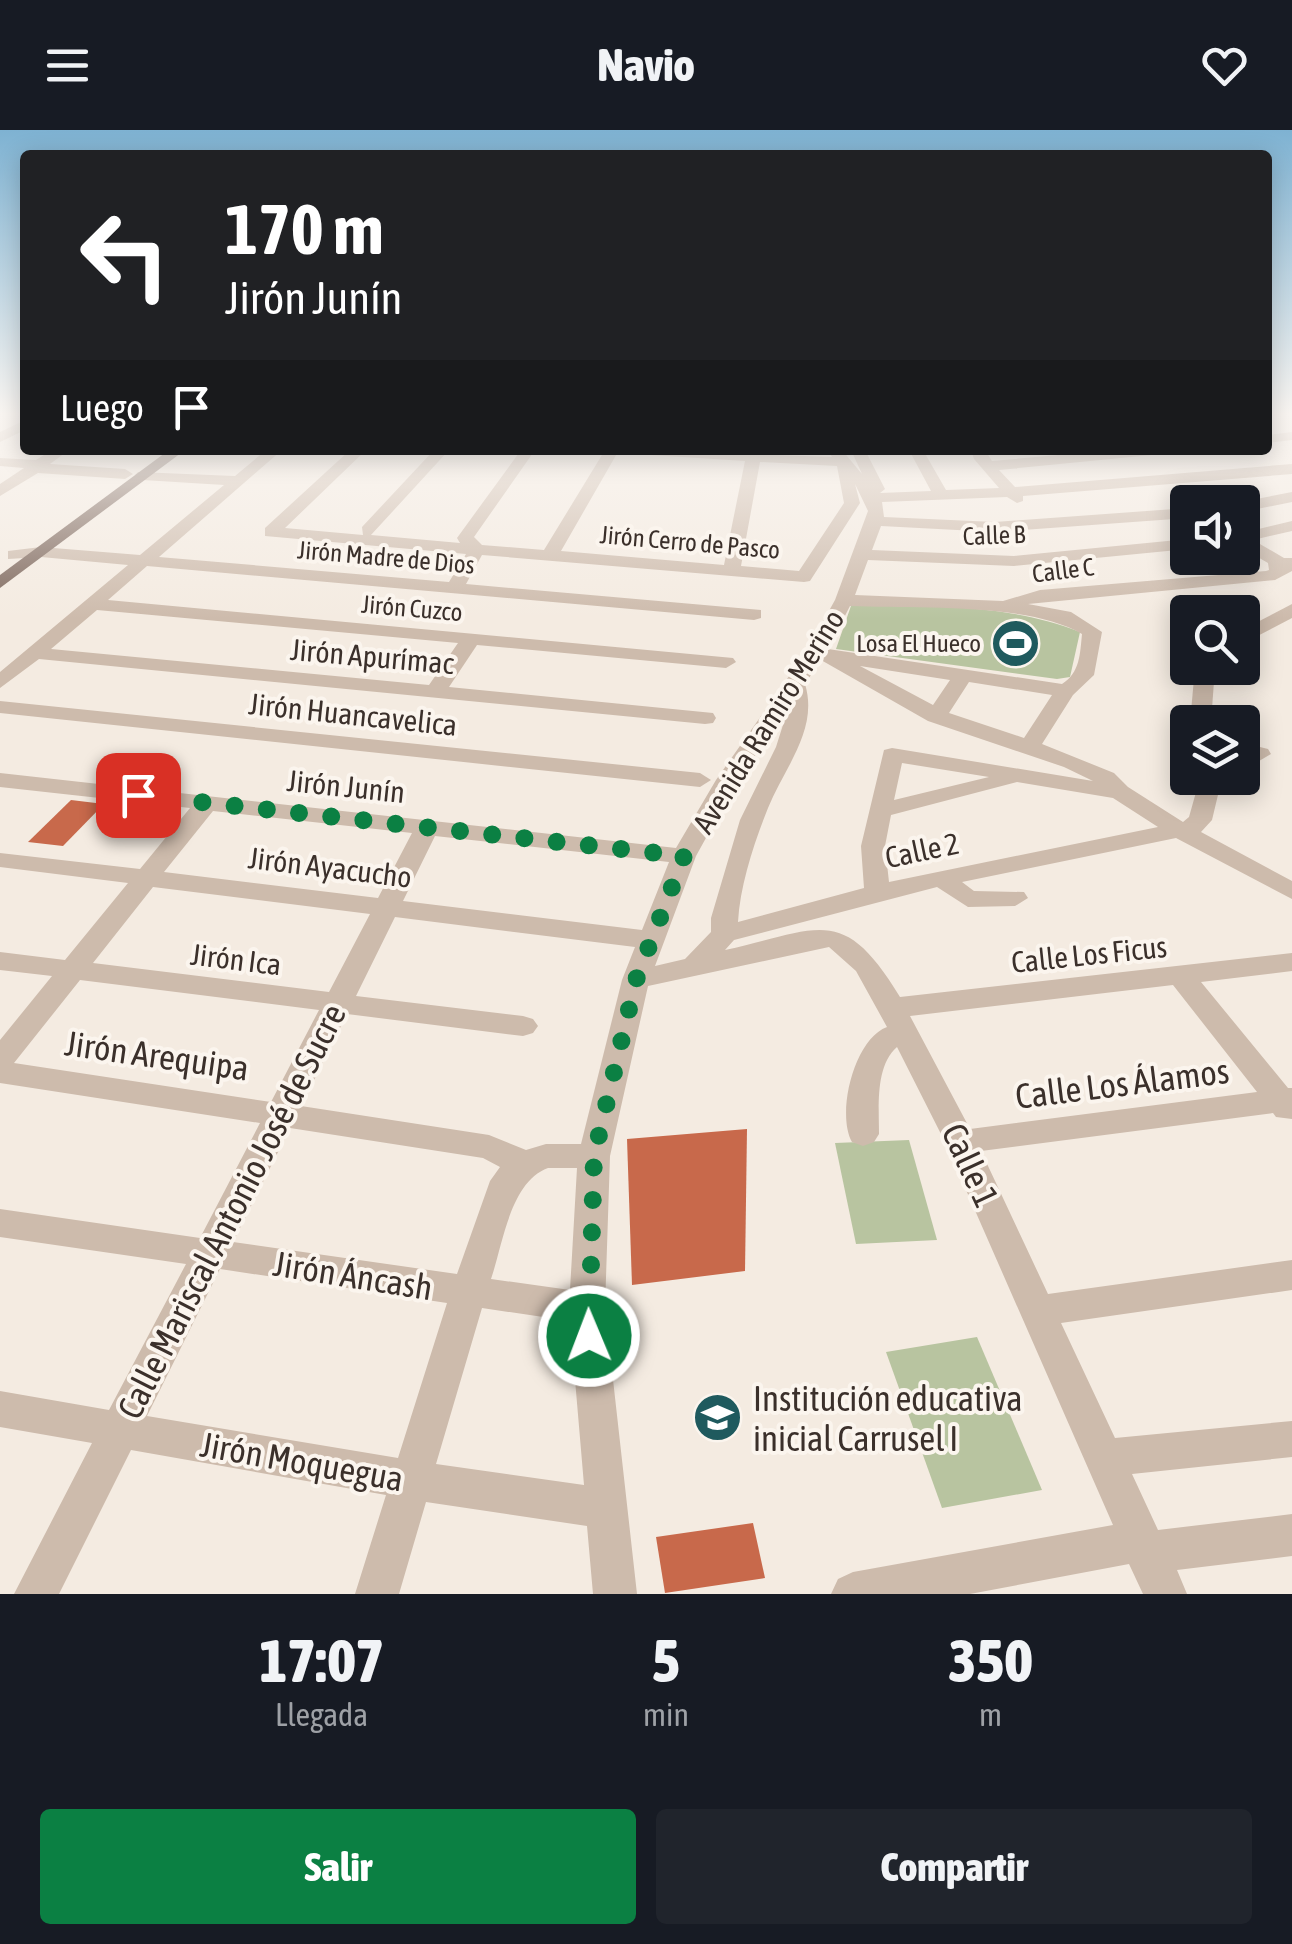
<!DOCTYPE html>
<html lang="es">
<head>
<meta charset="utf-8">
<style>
  :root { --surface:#171b24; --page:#20242c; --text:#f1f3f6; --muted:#9ea1a6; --accent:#0b8043 }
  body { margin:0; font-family:"Asap Condensed",sans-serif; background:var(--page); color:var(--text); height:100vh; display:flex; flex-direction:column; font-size:38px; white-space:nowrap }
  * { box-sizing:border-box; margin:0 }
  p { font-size:32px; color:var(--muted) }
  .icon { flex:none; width:55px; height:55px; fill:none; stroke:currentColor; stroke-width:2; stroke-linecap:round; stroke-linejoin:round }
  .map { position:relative; height:1464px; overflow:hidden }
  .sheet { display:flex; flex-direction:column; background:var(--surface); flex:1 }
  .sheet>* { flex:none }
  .hud { position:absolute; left:20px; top:20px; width:1252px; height:305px; border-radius:10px; box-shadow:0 5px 25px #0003; background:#202124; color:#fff; overflow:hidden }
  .controls { position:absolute; left:1170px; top:355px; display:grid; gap:20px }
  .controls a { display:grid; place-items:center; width:90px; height:90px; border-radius:10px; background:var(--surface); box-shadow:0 5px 25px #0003; font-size:50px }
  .pin { position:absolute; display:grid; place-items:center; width:85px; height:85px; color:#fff; margin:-42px; border-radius:20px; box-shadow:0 5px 15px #0006 }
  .me { position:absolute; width:110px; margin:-55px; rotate:359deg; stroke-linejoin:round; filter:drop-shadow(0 0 8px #0008) }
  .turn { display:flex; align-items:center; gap:35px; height:210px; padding:0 40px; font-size:45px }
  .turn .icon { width:130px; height:130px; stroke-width:2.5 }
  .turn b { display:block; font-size:70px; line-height:85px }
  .then { display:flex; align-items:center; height:95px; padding:0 40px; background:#0003; gap:20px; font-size:38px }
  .eta { display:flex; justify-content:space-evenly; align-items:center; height:170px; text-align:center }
  .eta b { font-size:60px; font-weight:800; line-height:70px }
  .action { display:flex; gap:20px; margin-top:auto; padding:20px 40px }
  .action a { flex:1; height:115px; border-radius:10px; background:var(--accent); color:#fff; font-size:40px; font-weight:800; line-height:115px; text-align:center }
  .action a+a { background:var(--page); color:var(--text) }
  header { display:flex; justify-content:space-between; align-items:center; height:130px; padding:0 40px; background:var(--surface); font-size:45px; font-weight:800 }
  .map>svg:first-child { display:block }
  .green { fill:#b8c4a0 }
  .building { fill:#c8694b }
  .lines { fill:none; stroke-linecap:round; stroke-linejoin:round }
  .minor { fill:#cdbbac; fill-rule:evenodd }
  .major { fill:#7d675c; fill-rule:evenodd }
  .route { stroke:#0b8043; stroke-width:18; stroke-dasharray:0 32.4 }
  .labels { text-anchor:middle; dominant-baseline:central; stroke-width:8; stroke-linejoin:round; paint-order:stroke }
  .far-street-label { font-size:25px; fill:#3b302b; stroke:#fbf5ee }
  .far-poi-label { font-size:25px; fill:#3b302b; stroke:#fbf5ee; text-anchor:end }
  .street-label { font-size:30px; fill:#3b302b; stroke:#fbf5ee }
  .near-street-label { font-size:35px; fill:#3b302b; stroke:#fbf5ee }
  .near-poi-label { font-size:35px; fill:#3b302b; stroke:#fbf5ee; text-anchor:start }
</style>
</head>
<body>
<header><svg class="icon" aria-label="menu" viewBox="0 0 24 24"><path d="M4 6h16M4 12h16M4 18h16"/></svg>Navio<svg class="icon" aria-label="heart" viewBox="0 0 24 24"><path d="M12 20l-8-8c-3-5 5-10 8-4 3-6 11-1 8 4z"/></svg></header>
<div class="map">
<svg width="1292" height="1464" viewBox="0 0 1292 1464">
  <rect width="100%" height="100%" fill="#f4ebe1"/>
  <g class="green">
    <path d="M852,473c77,4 156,0 228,29l-10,45 -13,2 -221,-30z"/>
    <polygon points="909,1010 937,1110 856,1114 835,1013"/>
    <polygon points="977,1207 1042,1360 942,1378 886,1222"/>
  </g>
  <g class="building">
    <polygon points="71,670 104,674 63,716 28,712"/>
    <polygon points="747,999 745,1141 632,1155 627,1009"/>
    <polygon points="753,1393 765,1448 665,1463 656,1407"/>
  </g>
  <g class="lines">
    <g class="minor">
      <polygon points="1268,284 1280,284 1268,288"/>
      <polygon points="25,290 25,300 0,312 0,302"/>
      <polygon points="1292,302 1292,310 1268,313 1268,305"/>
      <polygon points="52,320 69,320 50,334 125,339 133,344 125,349 38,343 0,366 0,354 24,338 0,336 0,328 36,330"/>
      <path d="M266,320h16l-123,107 290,25 17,-28 -201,-18v-8l85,-78h16l-81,78 78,7 -1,-8 72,-77h15l-78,85 89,8 -3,-5 64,-88h14l-61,87 8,8 62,5 61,-100h14l-58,101 163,14 21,-104 -110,-7 -7,-4 204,7 -4,-7h14l20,24 -11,-24h14l20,39 -5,4 51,-2 -22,-41h14l23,40 53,-2 -25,-29 -3,-9h14l7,11 122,-11h55l-7,4 -163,16 16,17 277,-23v10l-269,22v5l-6,2 -10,-6 -125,5 2,15 111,5 193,-14v10l-193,14 -114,-6 -9,24 142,6 174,-17v10l-174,17 -146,-6 -13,35 148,6 37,-11 226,-19 3,-1 -1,-7 -26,-15v-15l50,-12v10l-39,9 31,18h8v13l-17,9 -247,24 43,8 31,20 -8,43 -21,20 -31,49 72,29 14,14 55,35 6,-5 11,-39h22l-10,42 -11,12 91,49v18l-116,-61 -214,44 12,9 50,1 4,6 -13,8 -47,1 -31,-20 -203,53 -9,10c95,-21 118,-47 175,47l392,-44v18l-91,11 87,106h4v31l-16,-2 -3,-4 -292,38 67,143 244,-34v30l-231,33 54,115 177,-17v36l-160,17 26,56 134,-16v42l-115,14 10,24h-44l-14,-30 -159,30h-139l7,-15 15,-7 260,-47 -168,-383 -48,-95c-22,19 -18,60 -18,87l-5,8 -11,4 -11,-4c-16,-28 2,-103 35,-115l-31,-56 -27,-24 -181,39 -38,170 -5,152 32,286h-44l-6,-68 -161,-24 -27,92h-44l31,-99 -255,-45 -72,144h-45l78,-151 -92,-16v-36l109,19 77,-146 -186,-27v-28l200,29 60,-115 -260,-40v-43l52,-64 -52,-6v-18l65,8 63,-77 -128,-16v-14l140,16 50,-61 -190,-21v-14l676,75 40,-68 90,-128 29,-52 33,-89 -13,-27 5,19 -50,78 -6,1 -322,-27 -16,29 295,26v8l-7,2 -607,-54 -39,34 625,58 3,4 -10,6 -249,-23 -28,42 264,26 3,5 -3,5 -8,1 -666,-65 -39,29v-16l128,-107 -87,-8 -33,2v-8l33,-4 99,8 84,-70 -81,-5 -8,-5 3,-3 97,4zM760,332l77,4 7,37 -45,68 -58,-5zM850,476c66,3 177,-4 232,28 -2,20 -2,39 -20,50l-234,-35zM97,480l361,33 -29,42 -378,-36zM821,530l107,61 136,46 29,14 -201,-33 -8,2 -23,96 3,42 -126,34c2,-37 16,-79 30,-114 16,-40 51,-78 37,-124zM860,536l90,14 -17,25zM969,552l83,13 -28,43 -75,-25zM788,579l-12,38 -36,73 -29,98v14l-26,27 -30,7 41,-110 42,-76zM902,633l87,14 -95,23zM1017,652l96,16 45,29 -269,55 -4,-36 6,-31zM213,681l199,22 -34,65 -214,-26zM435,706l234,26 -27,68 -239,-29zM153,757l217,27 -41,78 -236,-29zM395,787l240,30 -13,33 -41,164h-35l-20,6 -37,-15 -188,-29 46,-92 176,22 10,-3 5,-7 -5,-7 -10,-3 -167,-20zM80,850l239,30 -48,92 -257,-39zM1173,855l84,107 -287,37 -60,-113zM290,998l193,30 17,9 -10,14 -33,93 -224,-32zM548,1038h29l-7,122 -79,-11c12,-35 19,-97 57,-111zM220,1139l227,34 -49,155 -251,-42zM482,1178l88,13 14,164 -148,-21z"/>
      <polygon points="1292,362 1292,372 1242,382 1241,372"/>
      <polygon points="1292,474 1292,488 1242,514 1242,500"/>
      <polygon points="1195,538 1215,538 1211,592 1190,592"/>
      <polygon points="0,571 700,643 711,650 700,657 0,583"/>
      <polygon points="1260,617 1268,619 1271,624 1242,641 1242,625"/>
    </g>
    <polygon class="major" points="169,320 185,320 0,458 0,445"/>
  </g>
  <linearGradient id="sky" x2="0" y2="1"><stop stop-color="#7eb2d2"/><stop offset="0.58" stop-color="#faf6f2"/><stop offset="1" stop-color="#faf6f2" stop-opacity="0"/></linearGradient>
  <rect width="1292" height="489" fill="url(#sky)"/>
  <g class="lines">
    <polyline class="route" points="138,665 684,726 636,850 594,1026 589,1206"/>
  </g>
  <defs>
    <symbol id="stadium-disc" viewBox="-11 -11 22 22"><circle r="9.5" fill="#1f5a5e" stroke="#fbf5ee"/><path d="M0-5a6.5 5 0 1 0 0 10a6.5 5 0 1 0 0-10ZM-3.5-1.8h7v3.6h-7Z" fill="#fff"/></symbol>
    <symbol id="school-disc" viewBox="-11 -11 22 22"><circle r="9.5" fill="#1f5a5e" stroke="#fbf5ee"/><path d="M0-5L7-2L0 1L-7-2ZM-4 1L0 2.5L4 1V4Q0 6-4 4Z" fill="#fff"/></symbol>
  </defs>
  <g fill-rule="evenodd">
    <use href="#stadium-disc" x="988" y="486" width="55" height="55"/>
    <use href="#school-disc" x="690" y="1260" width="55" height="55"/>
  </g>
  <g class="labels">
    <g class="far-street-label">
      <text transform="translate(994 405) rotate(-2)">Calle B</text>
      <text transform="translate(690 412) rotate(5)">Jirón Cerro de Pasco</text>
      <text transform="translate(386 427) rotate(5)">Jirón Madre de Dios</text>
      <text transform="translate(1063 440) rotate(-7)">Calle C</text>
      <text transform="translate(412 478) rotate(5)">Jirón Cuzco</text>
    </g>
    <g class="far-poi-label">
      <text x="981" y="513">Losa El Hueco</text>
    </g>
    <g class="street-label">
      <text transform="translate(372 526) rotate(5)">Jirón Apurímac</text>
      <text transform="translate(353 584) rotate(6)">Jirón Huancavelica</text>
      <text transform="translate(768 591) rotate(-58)">Avenida Ramiro Merino</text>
      <text transform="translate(346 656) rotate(6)">Jirón Junín</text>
      <text transform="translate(922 720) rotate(-12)">Calle 2</text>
      <text transform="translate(330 737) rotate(7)">Jirón Ayacucho</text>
      <text transform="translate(1089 824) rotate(-6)">Calle Los Ficus</text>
      <text transform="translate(236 829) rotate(7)">Jirón Ica</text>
    </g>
    <g class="near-street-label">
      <text transform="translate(157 925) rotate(8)">Jirón Arequipa</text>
      <text transform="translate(1122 953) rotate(-7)">Calle Los Álamos</text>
      <text transform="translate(971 1035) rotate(65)">Calle 1</text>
      <text transform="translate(231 1081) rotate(-63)">Calle Mariscal Antonio José de Sucre</text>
      <text transform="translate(353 1145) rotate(9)">Jirón Áncash</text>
      <text transform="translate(302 1331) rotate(10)">Jirón Moquegua</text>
    </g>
    <g class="near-poi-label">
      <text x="753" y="1268">Institución educativa<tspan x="753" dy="40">inicial Carrusel I</tspan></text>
    </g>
  </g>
</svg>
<div class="controls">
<a><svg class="icon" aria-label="sound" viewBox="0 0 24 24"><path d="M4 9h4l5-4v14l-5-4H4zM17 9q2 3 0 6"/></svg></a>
<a><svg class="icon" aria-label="search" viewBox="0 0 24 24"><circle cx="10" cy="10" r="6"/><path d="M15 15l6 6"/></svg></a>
<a><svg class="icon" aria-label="layers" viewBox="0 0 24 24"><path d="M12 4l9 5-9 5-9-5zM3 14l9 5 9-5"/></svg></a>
</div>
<div class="pin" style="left:138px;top:665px;background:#d93025"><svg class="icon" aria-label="arrive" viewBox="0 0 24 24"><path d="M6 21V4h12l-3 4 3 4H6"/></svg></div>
<svg class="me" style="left:589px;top:1206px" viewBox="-20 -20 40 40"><circle r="17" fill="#0b8043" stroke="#fff" stroke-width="3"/><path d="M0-11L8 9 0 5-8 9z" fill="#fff"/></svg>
<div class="hud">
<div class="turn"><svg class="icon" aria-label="left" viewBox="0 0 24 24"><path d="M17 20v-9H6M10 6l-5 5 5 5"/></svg><div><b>170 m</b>Jirón Junín</div></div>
<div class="then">Luego<svg class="icon" aria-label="arrive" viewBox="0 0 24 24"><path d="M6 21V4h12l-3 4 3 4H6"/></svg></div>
</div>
</div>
<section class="sheet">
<div class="eta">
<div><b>17:07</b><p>Llegada</p></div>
<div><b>5</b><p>min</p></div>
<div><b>350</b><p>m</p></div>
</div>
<div class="action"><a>Salir</a><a>Compartir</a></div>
</section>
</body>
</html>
